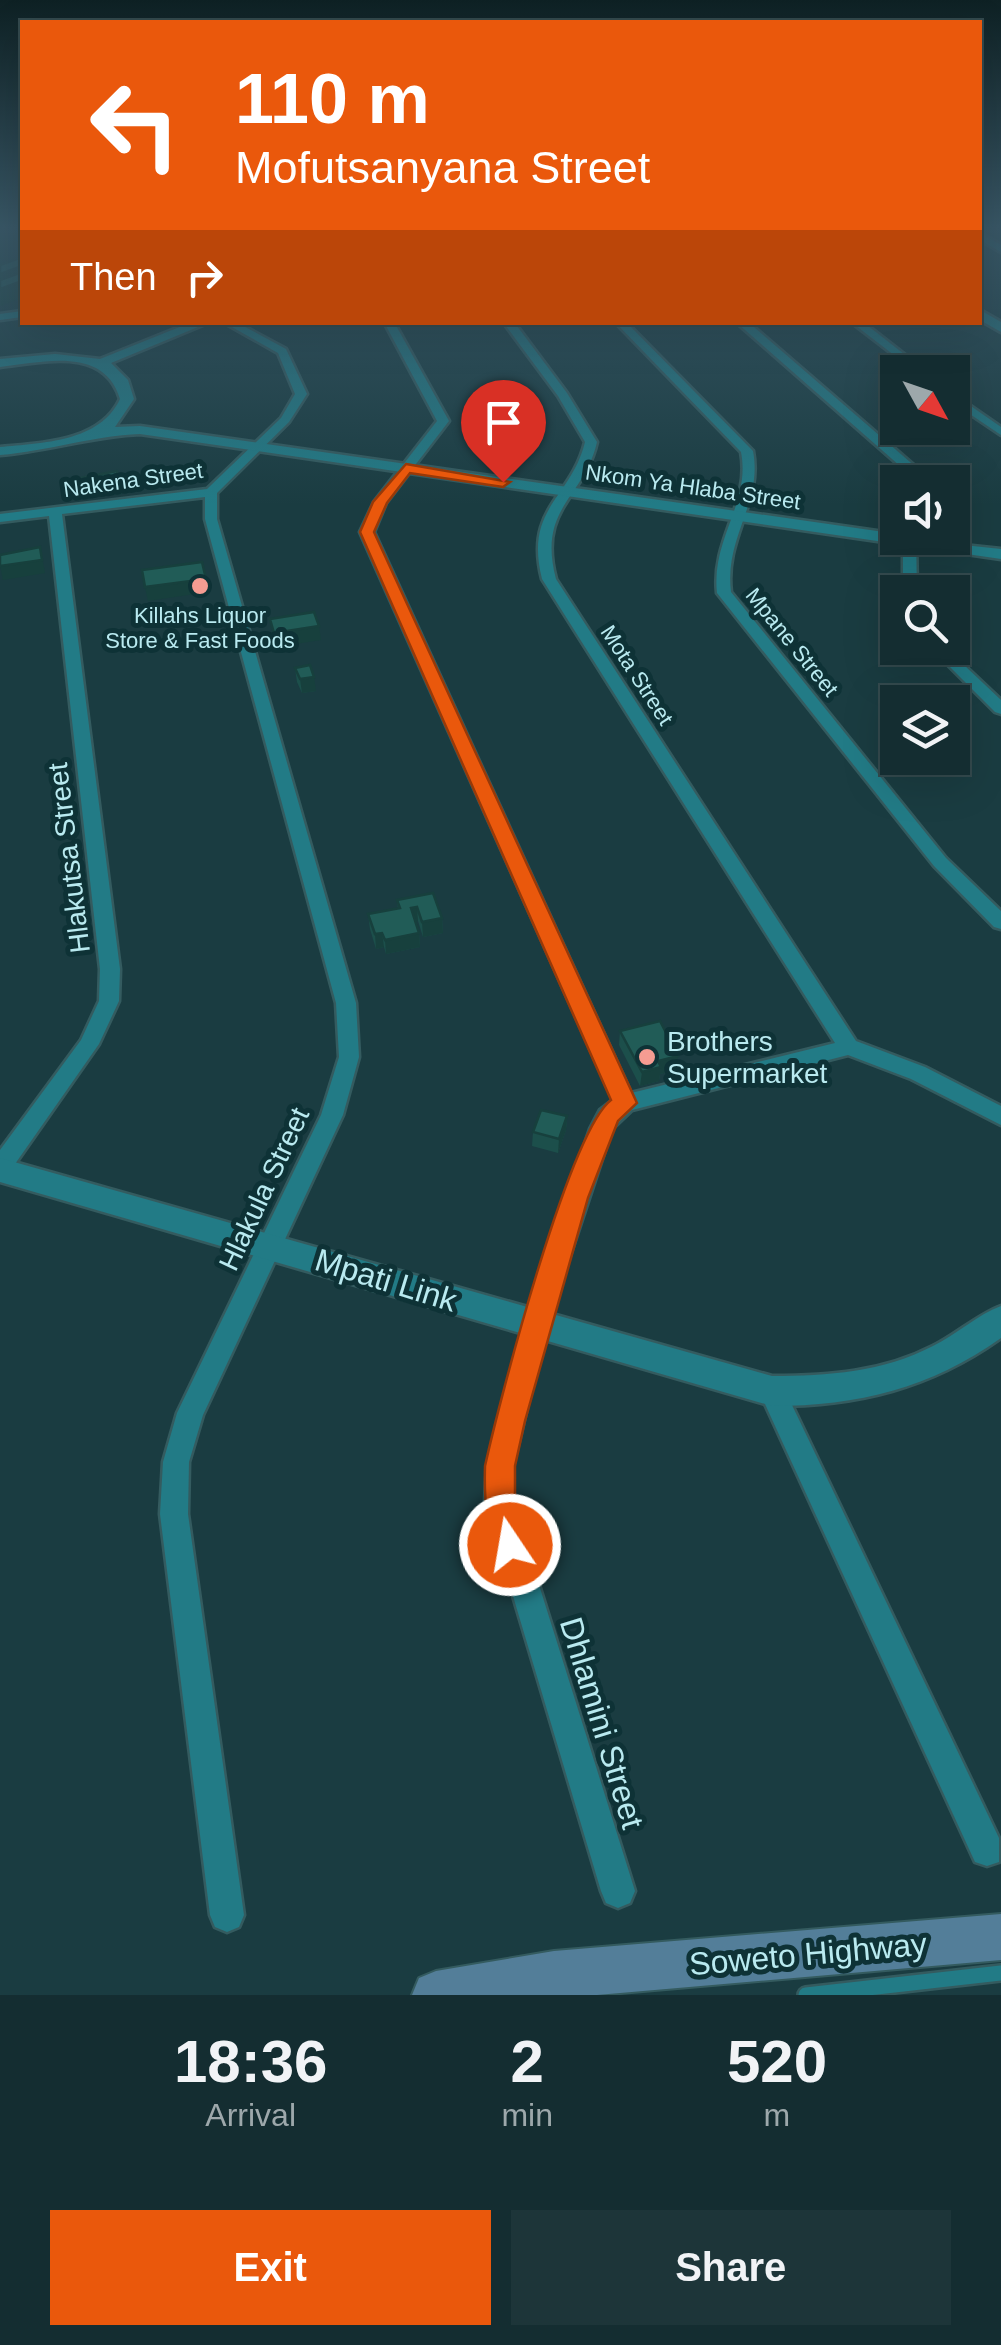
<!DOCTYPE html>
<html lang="en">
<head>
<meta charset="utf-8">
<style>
  :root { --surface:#142d31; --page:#1d3539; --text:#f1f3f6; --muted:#9da8ab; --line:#33494d; --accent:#ea580c }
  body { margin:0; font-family:Arial,sans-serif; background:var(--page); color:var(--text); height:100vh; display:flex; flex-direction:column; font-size:38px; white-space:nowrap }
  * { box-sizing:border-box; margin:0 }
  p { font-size:32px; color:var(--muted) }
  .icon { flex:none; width:55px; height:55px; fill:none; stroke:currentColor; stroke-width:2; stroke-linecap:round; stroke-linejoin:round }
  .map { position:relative; height:1995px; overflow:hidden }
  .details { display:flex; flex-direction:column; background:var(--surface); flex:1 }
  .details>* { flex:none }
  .hud { position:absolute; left:20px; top:20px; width:962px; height:305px; border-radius:0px; box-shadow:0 10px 40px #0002,0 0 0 2px var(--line); background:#ea580c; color:#fff; overflow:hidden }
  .needle { width:65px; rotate:130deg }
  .fabs { position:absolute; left:880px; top:355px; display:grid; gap:20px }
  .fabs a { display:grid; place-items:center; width:90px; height:90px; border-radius:0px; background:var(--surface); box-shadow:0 10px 40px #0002,0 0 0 2px var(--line); font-size:50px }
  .pin { position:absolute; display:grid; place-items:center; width:85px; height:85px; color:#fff; margin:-102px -42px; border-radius:50% 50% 50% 0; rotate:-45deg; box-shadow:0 0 10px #0007 }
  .pin .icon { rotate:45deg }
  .me { position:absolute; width:110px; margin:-55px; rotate:348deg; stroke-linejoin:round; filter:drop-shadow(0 0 8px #0008) }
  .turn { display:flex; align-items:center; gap:35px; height:210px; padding:0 50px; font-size:45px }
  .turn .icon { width:130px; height:130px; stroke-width:2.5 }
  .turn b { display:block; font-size:70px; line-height:85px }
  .then { display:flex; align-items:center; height:95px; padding:0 50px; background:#0003; gap:20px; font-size:38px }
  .eta { display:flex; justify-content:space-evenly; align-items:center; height:170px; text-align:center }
  .eta b { font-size:60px; font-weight:800; line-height:70px }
  .primary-button { display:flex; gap:20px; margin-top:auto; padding:20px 50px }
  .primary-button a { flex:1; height:115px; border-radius:0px; background:var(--accent); color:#fff; font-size:40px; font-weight:800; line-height:115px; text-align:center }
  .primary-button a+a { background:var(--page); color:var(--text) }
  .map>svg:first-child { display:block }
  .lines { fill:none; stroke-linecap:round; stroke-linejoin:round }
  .service-casing { stroke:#345b5f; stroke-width:20 }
  .minor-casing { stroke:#345b5f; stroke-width:5 }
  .tertiary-casing { stroke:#345b5f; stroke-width:5 }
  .secondary-casing { stroke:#345b5f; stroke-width:4 }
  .service { stroke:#227b86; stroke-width:15 }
  .minor { fill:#227b86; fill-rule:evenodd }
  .tertiary { fill:#227b86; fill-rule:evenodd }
  .secondary { fill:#537e99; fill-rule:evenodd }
  .wall { fill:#1c4f4b }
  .shaded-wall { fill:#17403d }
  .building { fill:#215c57; stroke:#17403d; stroke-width:2.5 }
  .route { fill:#ea580c; stroke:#983908; stroke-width:2.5 }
  .poi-dot { fill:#f59c92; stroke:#0e3236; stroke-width:4 }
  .labels { text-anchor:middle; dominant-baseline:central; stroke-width:10; stroke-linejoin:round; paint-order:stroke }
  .far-street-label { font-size:22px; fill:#b9eaf0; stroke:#0e3236 }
  .far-poi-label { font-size:22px; fill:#b9eaf0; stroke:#0e3236 }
  .street-label { font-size:28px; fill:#b9eaf0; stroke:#0e3236 }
  .poi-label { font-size:28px; fill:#b9eaf0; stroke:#0e3236; text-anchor:start }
  .near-street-label { font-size:32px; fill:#b9eaf0; stroke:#0e3236 }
</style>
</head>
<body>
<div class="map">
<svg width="1001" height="1995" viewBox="0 0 1001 1995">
  <rect width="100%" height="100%" fill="#1a3c41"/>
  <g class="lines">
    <defs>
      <polyline id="service" points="806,1995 1001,1973"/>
      <g id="minor">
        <polygon points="980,233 1001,245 1001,252 980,240"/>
        <polygon points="22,311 22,317 0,320 0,314"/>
        <polygon points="223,322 236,322 286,349 307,394 289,422 217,493 217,519 356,1003 359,1057 343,1115 203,1415 189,1462 188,1514 244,1915 239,1927 227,1932 215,1927 210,1915 160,1514 163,1462 177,1413 321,1115 339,1057 336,1003 205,519 205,497 62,514 120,969 119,1001 99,1044 8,1174 0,1176 0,1150 81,1040 99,1001 100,969 49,516 0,522 0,514 207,489 281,418 295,394 278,353"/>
        <path d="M384,322h10l55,99 -63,82 -12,29 257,561 204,-50 -293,-464c-18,-72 29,-80 43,-137l-27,-46 -55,-74h11l53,71 30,49c-13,57 -60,65 -41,137l300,462 69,26 76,39v19l-90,-46 -63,-24 -216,55 -20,19 -65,196 -34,141v36l122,389 -5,12 -12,5 -12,-5 -5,-12 -116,-389 2,-36 36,-141 67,-196 10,-19 13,-10 -253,-568 14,-30 63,-81z"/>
        <path d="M615,322h11l127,129c10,52 -29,86 -22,141l215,266 55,53v18l-7,-2 -60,-61 -217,-273c-6,-55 34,-90 24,-141z"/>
        <polygon points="736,322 748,322 917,468 926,482 914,482 908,473"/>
        <polygon points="851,322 863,322 927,372 916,372"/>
        <polygon points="952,393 1001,427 1001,435 952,402"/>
        <polygon points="903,538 916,538 917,592 903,592"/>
        <polygon points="931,648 946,648 1001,700 1001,714 995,712"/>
        <polygon points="772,1379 781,1382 999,1838 999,1862 987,1866 975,1862 759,1391 763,1382"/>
      </g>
      <g id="tertiary">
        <polygon points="980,310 1001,322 1001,332 980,320"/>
        <path d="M192,322h18l-99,41 17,17 6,19 -19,28 25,-1 758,108v4l103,11v10l-861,-125c-48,2 -92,17 -140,21v-8c42,-4 100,-5 120,-48 -16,-53 -76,-37 -120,-32v-8l55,-5 45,5z"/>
        <path d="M0,1158l772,218c56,0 111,-4 161,-30 24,-12 44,-31 68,-40v32c-70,50 -143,68 -229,68l-772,-224z"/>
      </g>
      <polygon id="secondary" points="1001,1914 1001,1960 597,1995 412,1995 419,1978 436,1971 554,1951"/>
    </defs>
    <use href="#service" class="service-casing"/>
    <use href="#minor" class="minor-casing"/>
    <use href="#tertiary" class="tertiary-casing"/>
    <use href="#secondary" class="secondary-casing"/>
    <use href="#service" class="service"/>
    <use href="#minor" class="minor"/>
    <use href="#tertiary" class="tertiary"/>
    <use href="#secondary" class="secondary"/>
  </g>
  <g class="wall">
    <polygon points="117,471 122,494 85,496 81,478"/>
    <polygon points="295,668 316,691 302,693 297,682"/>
    <polygon points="397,900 442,918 443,933 423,937 418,921 415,922 419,933 420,947 386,954 384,947 376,949 370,929 368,914 398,909"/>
    <polygon points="620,1031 676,1070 660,1074 659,1081 640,1086 619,1045"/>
    <polygon points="567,1116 566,1130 558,1153 532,1146 533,1132"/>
  </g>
  <g class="shaded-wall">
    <polygon points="22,266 22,298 0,306 0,274"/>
    <polygon points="40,547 45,573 3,580 0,566"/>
    <polygon points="206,579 208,592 148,601 145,587"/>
    <polygon points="319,626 321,640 276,647 274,633"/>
    <polygon points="314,677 316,691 302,693 300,679"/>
    <polygon points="417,907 418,921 412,923 411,908"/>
    <polygon points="442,918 443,933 423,937 422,922"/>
    <polygon points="382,933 384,947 376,949 375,934"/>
    <polygon points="419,933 420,947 386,954 385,940"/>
    <polygon points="678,1056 676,1070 660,1074 659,1081 640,1086 642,1072 658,1061"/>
    <polygon points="567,1116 566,1130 558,1153 559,1139"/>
  </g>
  <g class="building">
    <polygon points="22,257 22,266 0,274 0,265"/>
    <polygon points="22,272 22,281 0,289 0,280"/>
    <polygon points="117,471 119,482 82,483 81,478"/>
    <polygon points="40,547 42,560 0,566 0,555"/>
    <polygon points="202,562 206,579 145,587 142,570"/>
    <polygon points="314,612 319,626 274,633 270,619"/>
    <polygon points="310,665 314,677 300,679 295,668"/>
    <polygon points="433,893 442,918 422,922 417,907 411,908 419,933 385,940 382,933 375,934 368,914 400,908 397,900"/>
    <polygon points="660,1021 678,1056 658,1061 661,1067 642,1072 620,1031"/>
    <polygon points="541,1110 567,1116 559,1139 533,1132"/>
  </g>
  <linearGradient id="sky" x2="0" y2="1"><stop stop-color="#0e2124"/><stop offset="0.45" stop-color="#385665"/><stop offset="1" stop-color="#385665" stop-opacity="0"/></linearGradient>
  <rect width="1001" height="505" fill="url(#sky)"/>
  <path class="route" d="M406,464l104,18 -7,5 -93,-14 -23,30 -13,29 263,571 -19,18 -30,77 -63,223 -10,45v36l11,43 -5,11 -11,5 -11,-5c-13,-30 -15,-58 -14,-90 14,-64 84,-334 126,-366l-251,-568 13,-30z"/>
  <g class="poi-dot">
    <circle cx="200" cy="586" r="10"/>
    <circle cx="647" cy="1057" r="10"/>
  </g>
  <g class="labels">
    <g class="far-street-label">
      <text transform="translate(133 480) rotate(-8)">Nakena Street</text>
      <text transform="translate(693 487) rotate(8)">Nkom Ya Hlaba Street</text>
      <text transform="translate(792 642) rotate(51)">Mpane Street</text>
      <text transform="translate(637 675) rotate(57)">Mota Street</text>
    </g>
    <g class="far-poi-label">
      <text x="200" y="615">Killahs Liquor<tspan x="200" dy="25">Store &amp; Fast Foods</tspan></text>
    </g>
    <g class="street-label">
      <text transform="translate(69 858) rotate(-97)">Hlakutsa Street</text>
      <text transform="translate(264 1189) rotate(-65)">Hlakula Street</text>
    </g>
    <g class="poi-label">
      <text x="667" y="1041">Brothers<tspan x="667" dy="32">Supermarket</tspan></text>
    </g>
    <g class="near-street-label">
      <text transform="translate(386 1280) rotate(17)">Mpati Link</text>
      <text transform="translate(602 1723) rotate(73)">Dhlamini Street</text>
      <text transform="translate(808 1954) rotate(-5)">Soweto Highway</text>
    </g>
  </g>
</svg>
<div class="fabs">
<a><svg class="needle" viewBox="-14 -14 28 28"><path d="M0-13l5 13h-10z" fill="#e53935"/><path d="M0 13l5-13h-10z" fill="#9da8ab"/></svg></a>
<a><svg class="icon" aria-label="sound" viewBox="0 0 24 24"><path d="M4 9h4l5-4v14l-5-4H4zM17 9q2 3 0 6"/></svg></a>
<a><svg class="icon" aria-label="search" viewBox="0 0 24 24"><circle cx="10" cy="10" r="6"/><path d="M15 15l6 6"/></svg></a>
<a><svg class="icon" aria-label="layers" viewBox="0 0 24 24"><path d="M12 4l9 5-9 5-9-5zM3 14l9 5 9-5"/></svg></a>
</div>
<div class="pin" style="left:503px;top:482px;background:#d93025"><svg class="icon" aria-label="arrive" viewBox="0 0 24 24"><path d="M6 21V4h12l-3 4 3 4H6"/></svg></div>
<svg class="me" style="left:510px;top:1545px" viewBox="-20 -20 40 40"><circle r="17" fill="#ea580c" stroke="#fff" stroke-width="3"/><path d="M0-11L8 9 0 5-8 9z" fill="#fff"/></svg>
<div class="hud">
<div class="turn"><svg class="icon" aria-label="left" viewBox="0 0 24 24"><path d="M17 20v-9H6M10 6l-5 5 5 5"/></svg><div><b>110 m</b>Mofutsanyana Street</div></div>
<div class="then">Then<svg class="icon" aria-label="right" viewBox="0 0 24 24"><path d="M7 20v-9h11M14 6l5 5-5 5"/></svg></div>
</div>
</div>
<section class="details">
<div class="eta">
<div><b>18:36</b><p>Arrival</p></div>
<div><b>2</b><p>min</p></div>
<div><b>520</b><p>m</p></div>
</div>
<div class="primary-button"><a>Exit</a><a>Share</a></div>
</section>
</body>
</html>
